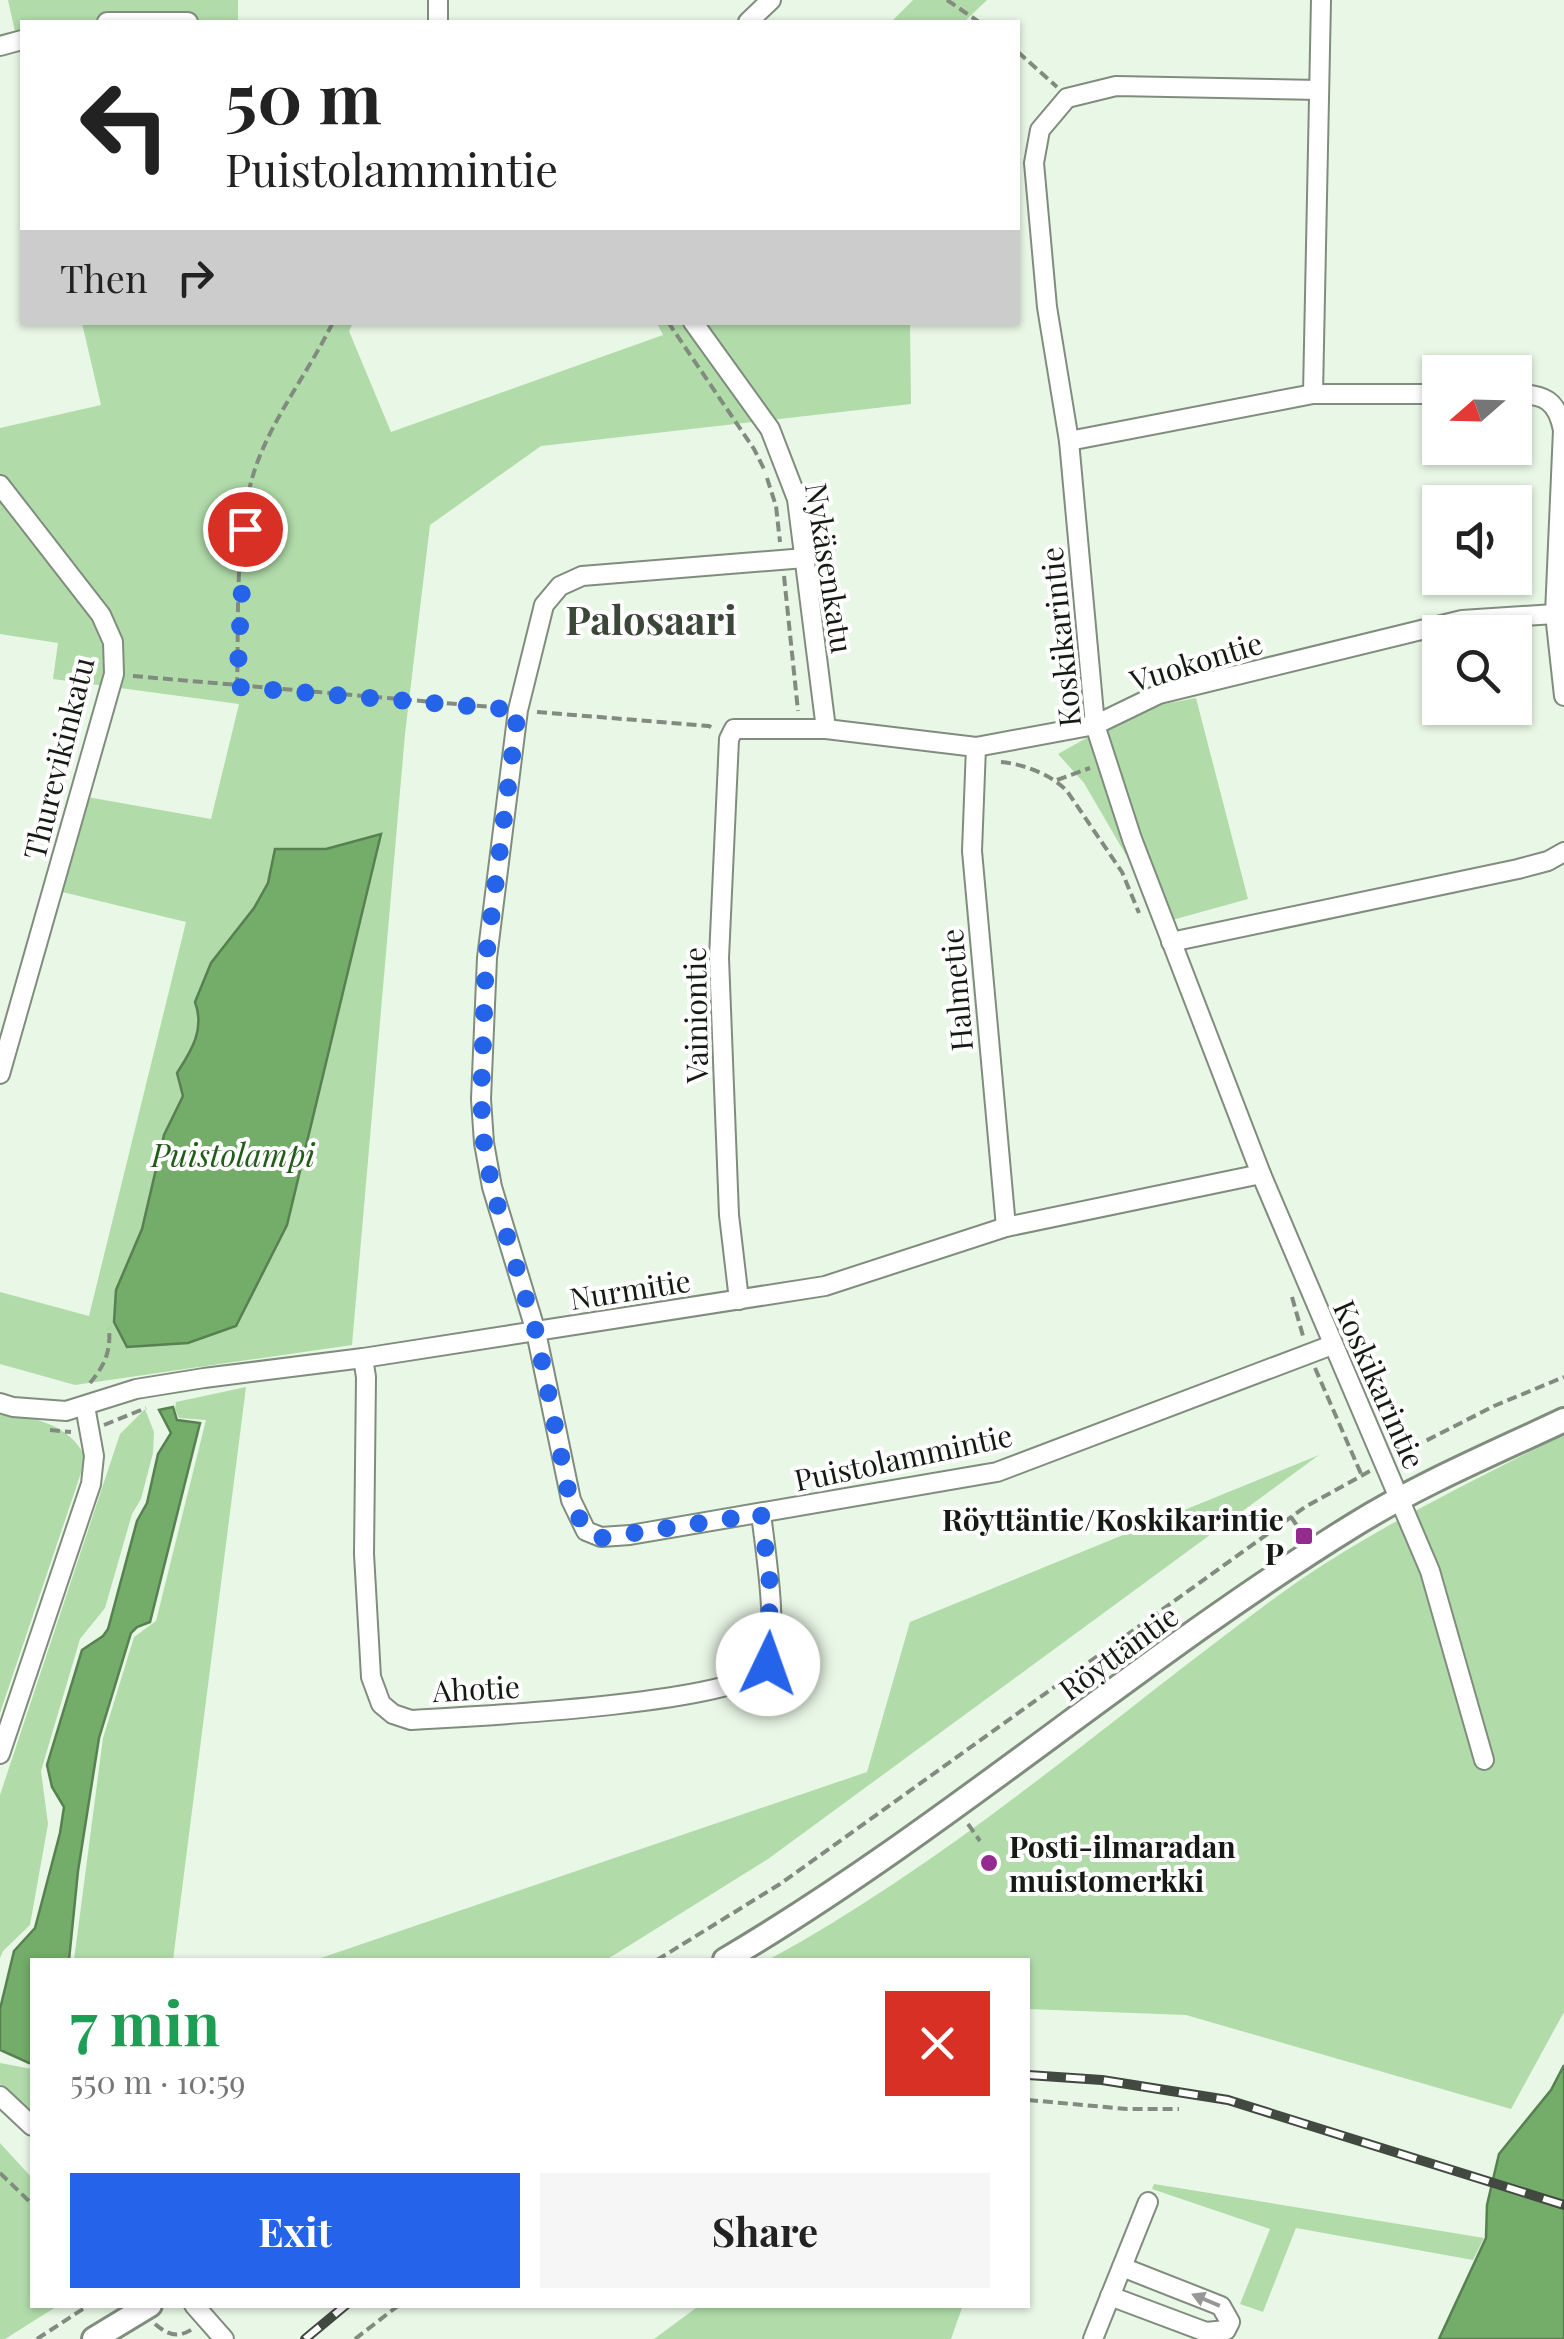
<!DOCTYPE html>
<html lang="en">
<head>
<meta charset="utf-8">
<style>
  :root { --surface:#fff; --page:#f6f6f6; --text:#222; --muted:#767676; --accent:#2563eb }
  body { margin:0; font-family:"Playfair Display",serif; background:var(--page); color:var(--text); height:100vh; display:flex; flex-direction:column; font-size:38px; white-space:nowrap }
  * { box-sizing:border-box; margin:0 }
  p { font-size:32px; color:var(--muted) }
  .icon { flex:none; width:55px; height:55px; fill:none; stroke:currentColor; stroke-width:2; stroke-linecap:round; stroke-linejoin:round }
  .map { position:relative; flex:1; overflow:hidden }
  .details { position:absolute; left:30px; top:1958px; width:1000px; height:350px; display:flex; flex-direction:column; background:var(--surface); border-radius:0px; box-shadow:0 2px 8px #0004 }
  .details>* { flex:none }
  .banner { position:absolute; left:20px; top:20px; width:1000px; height:305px; border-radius:0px; box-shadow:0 2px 8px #0004; background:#fff; color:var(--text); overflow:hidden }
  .needle { width:65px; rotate:250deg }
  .tools { position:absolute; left:1422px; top:355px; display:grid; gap:20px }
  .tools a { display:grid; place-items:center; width:110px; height:110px; border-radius:0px; background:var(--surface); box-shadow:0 2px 8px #0004; font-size:50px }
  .pin { position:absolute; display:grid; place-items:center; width:85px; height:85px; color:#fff; margin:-42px; border:5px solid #fff; border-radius:50%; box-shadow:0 2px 10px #0007 }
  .me { position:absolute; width:110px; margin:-55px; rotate:3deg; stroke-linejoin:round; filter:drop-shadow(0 0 8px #0008) }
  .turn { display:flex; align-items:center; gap:35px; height:210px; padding:0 40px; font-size:45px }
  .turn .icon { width:130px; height:130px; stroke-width:2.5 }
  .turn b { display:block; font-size:70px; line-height:85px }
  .then { display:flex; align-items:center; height:95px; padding:0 40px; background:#0003; gap:20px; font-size:38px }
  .round { display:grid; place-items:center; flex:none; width:105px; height:105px; border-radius:0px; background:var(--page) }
  .summary { display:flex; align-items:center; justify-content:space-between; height:170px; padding:0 40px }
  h1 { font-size:60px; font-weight:700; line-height:75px; color:#1e9e55 }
  .cta { display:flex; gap:20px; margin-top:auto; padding:20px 40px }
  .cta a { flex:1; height:115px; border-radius:0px; background:var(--accent); color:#fff; font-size:40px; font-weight:700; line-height:115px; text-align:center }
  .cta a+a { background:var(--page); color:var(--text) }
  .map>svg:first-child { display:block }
  .green { fill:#b1dcaa; fill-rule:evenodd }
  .water { fill:#73ad69; stroke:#578150; stroke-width:2.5 }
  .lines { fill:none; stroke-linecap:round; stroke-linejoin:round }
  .minor-casing { stroke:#808d7e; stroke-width:22 }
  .tertiary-casing { stroke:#808d7e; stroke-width:28 }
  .path { stroke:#818b7f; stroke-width:4; stroke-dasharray:10 5; stroke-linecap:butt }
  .minor { stroke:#fff; stroke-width:18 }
  .tertiary { stroke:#fff; stroke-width:22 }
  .rail-casing { stroke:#424941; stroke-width:10 }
  .rail { stroke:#fff; stroke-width:6; stroke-dasharray:19; stroke-linecap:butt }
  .oneway { fill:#969895 }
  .route { stroke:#2563eb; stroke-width:18; stroke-dasharray:0 32.4 }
  .poi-dot { fill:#942c90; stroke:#fff; stroke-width:4 }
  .labels { text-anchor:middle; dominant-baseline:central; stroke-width:8; stroke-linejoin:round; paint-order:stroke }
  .street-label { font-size:30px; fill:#151a14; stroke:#fff }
  .poi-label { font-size:30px; font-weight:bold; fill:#151a14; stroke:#fff; text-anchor:end }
  .water-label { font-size:32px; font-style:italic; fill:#235c19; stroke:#fff }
  .district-label { font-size:40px; font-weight:bold; fill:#3b4739; stroke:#fff }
</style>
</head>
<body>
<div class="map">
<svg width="1564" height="2339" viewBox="0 0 1564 2339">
  <rect width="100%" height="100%" fill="#e9f7e6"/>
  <g class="green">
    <polygon points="8,0 238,0 238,22 22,22 22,63"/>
    <polygon points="913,0 987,0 964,22 891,22"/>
    <path d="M82,323h271l-4,8 42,101 272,-97 -6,-12h253l1,81 -370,42 -111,79 -25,209 -53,611 -277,40 -75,-21v-72l89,24 97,-394 -136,-33 26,-94 135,24 28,-115 -186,-25 5,-36 -58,-9v-206l101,-23zM380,834l-93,391 -51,101 -120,-36 26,-61 22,-94 19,-39 -6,-23c11,-17 22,-35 23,-56l68,-134 7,-33 51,-1z"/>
    <polygon points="1196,698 1248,899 1165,922 1084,783 1058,754 1138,709"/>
    <polygon points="246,1387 173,1960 74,1960 103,1738 134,1637 156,1621 206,1420 179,1418 175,1409 176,1402"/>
    <polygon points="145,1409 154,1432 153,1453 141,1499 132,1514 105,1608 80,1639 41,1771 48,1824 30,1925 3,1951 0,1958 0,1795 120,1434"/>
    <path d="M0,1411c36,9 68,11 86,47l-86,255z"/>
    <path d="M1564,1434v578l-53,97 -325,-94 -158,-6v-49h-260c181,-98 335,-235 500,-357 91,-68 195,-117 296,-169z"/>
    <polygon points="1319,1455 768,1859 606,1960 315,1960 867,1772 910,1622"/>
    <polygon points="0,2063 32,2069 32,2111 0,2084"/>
    <polygon points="0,2143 32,2178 32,2305 59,2305 5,2339 0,2339"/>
    <polygon points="1154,2184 1484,2238 1473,2260 1296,2228 1263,2312 1240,2304 1270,2229 1152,2189"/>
    <polygon points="700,2305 963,2305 951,2339 654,2339"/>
  </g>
  <g class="water">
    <path d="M381,834l-94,391 -51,101 -48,17 -61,4 -13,-25 2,-32 26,-61 22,-94 19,-39 -6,-23c15,-23 28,-44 18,-71l16,-39 43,-55 14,-25 7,-34h51z"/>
    <polygon points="173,1407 177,1420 200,1423 150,1622 137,1627 131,1633 99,1738 78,1871 69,1960 32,1960 32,2063 29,2063 0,2050 0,2009 14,1951 35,1928 60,1833 64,1807 52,1787 47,1765 82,1650 103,1636 108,1629 137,1521 147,1503 158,1454 171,1433 159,1410"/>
    <polygon points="1564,2065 1564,2339 1439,2339 1486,2238 1487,2205 1499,2154 1551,2090"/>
  </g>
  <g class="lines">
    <defs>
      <g id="minor">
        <polyline points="438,0 438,22"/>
        <polyline points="107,22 188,22"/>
        <polyline points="748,22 771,0"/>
        <polyline points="0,46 22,40"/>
        <polyline points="1319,90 1116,86 1067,98 1040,130 1034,163 1047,307 1069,441 1095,725 1132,839 1261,1174 1430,1571 1484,1760"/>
        <polyline points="693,322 770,429 797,499 826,729"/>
        <polyline points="1313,394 1321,0"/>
        <path d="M1515,394c29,0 42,6 48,36l-8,184 9,82"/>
        <polyline points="1069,441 1313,394 1440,394"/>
        <polyline points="0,485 101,615 113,642 114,674 0,1074"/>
        <polyline points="805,558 582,576 560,586 544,605 518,710 487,958 481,1099 484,1143 492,1187 536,1332 571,1500 586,1531 601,1537 630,1535 997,1472 1332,1345"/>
        <polyline points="976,747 972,851 1006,1227"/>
        <polyline points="1171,942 1518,869 1548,861 1564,852"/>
        <polyline points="739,1300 729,1215 719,958 729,739 734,729 826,729 976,747 1095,725 1159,694 1462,620 1555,614"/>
        <path d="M363,1358l3,19 -2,177 7,123 10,27 12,10 18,6c52,-3 332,-16 354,-53 15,-26 0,-120 -4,-153"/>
        <polyline points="0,1403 13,1407 66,1411 136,1389 204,1378 363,1358 825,1286 1006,1227 1261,1174"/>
        <polyline points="0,1754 91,1484 94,1456 85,1406"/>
        <polyline points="0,2096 32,2126"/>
        <polyline points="1110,2296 1206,2332 1226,2330 1230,2322 1221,2306 1122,2267"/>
        <polyline points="194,2305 224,2339"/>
        <polyline points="1093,2339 1148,2202"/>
      </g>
      <g id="tertiary">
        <path d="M725,1960c220,-130 412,-301 629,-435 66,-41 140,-72 210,-105"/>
        <polyline points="94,2339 150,2305"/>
      </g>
    </defs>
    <use href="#minor" class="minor-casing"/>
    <use href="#tertiary" class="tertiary-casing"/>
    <g class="path">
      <polyline points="947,0 979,22"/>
      <polyline points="1018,52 1057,87"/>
      <polyline points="668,322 754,449 764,469"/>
      <polyline points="767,478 776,506 780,542"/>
      <polyline points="784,576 798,711"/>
      <polyline points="133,676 503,708"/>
      <path d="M237,687c2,-68 -3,-151 17,-215 17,-53 55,-100 79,-150"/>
      <polyline points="537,712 709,726 715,730"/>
      <path d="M1001,762c23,2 51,13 66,29l55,81 17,41"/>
      <polyline points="1057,780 1090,768"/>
      <polyline points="1292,1297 1303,1336"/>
      <polyline points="1315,1368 1362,1476"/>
      <path d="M90,1383c15,-18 21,-32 19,-55"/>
      <polyline points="104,1425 146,1408"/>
      <polyline points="50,1430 71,1432"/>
      <polyline points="1400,1454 1494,1406 1564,1377"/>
      <polyline points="1291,1517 1304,1536"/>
      <polyline points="968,1824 980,1841"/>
      <polyline points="657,1960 780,1884 1305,1507 1370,1471"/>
      <polyline points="1028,2100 1127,2109 1179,2109"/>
      <polyline points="0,2173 32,2204"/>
      <path d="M155,2324c13,11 23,15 39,4"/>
      <polyline points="37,2339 89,2305"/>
      <polyline points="355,2339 399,2305"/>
    </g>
    <use href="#minor" class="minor"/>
    <use href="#tertiary" class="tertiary"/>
    <defs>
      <g id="rail">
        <polyline points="1028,2075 1102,2080 1228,2100 1564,2205"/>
        <polyline points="305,2339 346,2305"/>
      </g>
    </defs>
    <use href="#rail" class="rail-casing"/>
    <use href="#rail" class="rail"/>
  </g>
  <defs><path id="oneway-solid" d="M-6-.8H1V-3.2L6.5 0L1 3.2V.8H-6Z" transform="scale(2.5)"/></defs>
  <use class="oneway" href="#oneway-solid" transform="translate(1206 2300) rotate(-157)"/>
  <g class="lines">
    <polyline class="route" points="245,529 237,687 518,710 486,958 481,1099 484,1143 492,1187 536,1332 570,1500 586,1531 601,1538 761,1514 770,1584 768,1664"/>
  </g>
  <g class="poi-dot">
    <rect x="1294" y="1526" width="20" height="20" rx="5"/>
    <circle cx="989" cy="1863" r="10"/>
  </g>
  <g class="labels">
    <g class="street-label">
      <text transform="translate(830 568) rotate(81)">Nykäsenkatu</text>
      <text transform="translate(1060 637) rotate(-96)">Koskikarintie</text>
      <text transform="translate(1196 661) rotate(-17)">Vuokontie</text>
      <text transform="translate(58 758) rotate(-76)">Thurevikinkatu</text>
      <text transform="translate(956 990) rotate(-95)">Halmetie</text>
      <text transform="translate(695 1015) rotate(-91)">Vainiontie</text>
      <text transform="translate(630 1289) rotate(-9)">Nurmitie</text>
      <text transform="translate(1380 1384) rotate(66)">Koskikarintie</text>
      <text transform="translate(903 1457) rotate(-12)">Puistolammintie</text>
      <text transform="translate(1118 1652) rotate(-36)">Röyttäntie</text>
      <text transform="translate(476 1688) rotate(-3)">Ahotie</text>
    </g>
    <g class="poi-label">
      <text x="1284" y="1519">Röyttäntie/Koskikarintie<tspan x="1284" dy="34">P</tspan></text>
      <text x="1009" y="1846" text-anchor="start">Posti-ilmaradan<tspan x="1009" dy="34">muistomerkki</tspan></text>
    </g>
    <g class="water-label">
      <text x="233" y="1153">Puistolampi</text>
    </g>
    <g class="district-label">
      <text x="651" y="618">Palosaari</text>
    </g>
  </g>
</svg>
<div class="tools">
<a><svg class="needle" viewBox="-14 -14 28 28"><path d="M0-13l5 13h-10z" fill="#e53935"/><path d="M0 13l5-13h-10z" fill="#767676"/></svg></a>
<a><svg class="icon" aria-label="sound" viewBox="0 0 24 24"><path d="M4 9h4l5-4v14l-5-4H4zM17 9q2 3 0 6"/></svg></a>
<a><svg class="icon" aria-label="search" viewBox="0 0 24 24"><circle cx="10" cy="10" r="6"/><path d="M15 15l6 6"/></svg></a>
</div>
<div class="pin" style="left:245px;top:529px;background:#d93025"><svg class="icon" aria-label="arrive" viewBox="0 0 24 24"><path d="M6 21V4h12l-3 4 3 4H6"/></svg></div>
<svg class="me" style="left:768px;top:1664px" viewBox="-20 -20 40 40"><circle r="19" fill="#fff"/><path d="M0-13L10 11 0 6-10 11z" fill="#2563eb"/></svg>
<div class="banner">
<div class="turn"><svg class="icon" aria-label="left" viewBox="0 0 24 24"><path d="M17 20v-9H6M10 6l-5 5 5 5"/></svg><div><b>50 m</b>Puistolammintie</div></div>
<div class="then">Then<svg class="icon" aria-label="right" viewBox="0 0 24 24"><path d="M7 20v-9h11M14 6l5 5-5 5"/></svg></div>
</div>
<section class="details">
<div class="summary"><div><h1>7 min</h1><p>550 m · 10:59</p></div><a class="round" style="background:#d93025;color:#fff"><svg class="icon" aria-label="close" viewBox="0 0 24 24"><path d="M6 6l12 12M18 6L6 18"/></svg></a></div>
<div class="cta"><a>Exit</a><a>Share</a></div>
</section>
</div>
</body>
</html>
